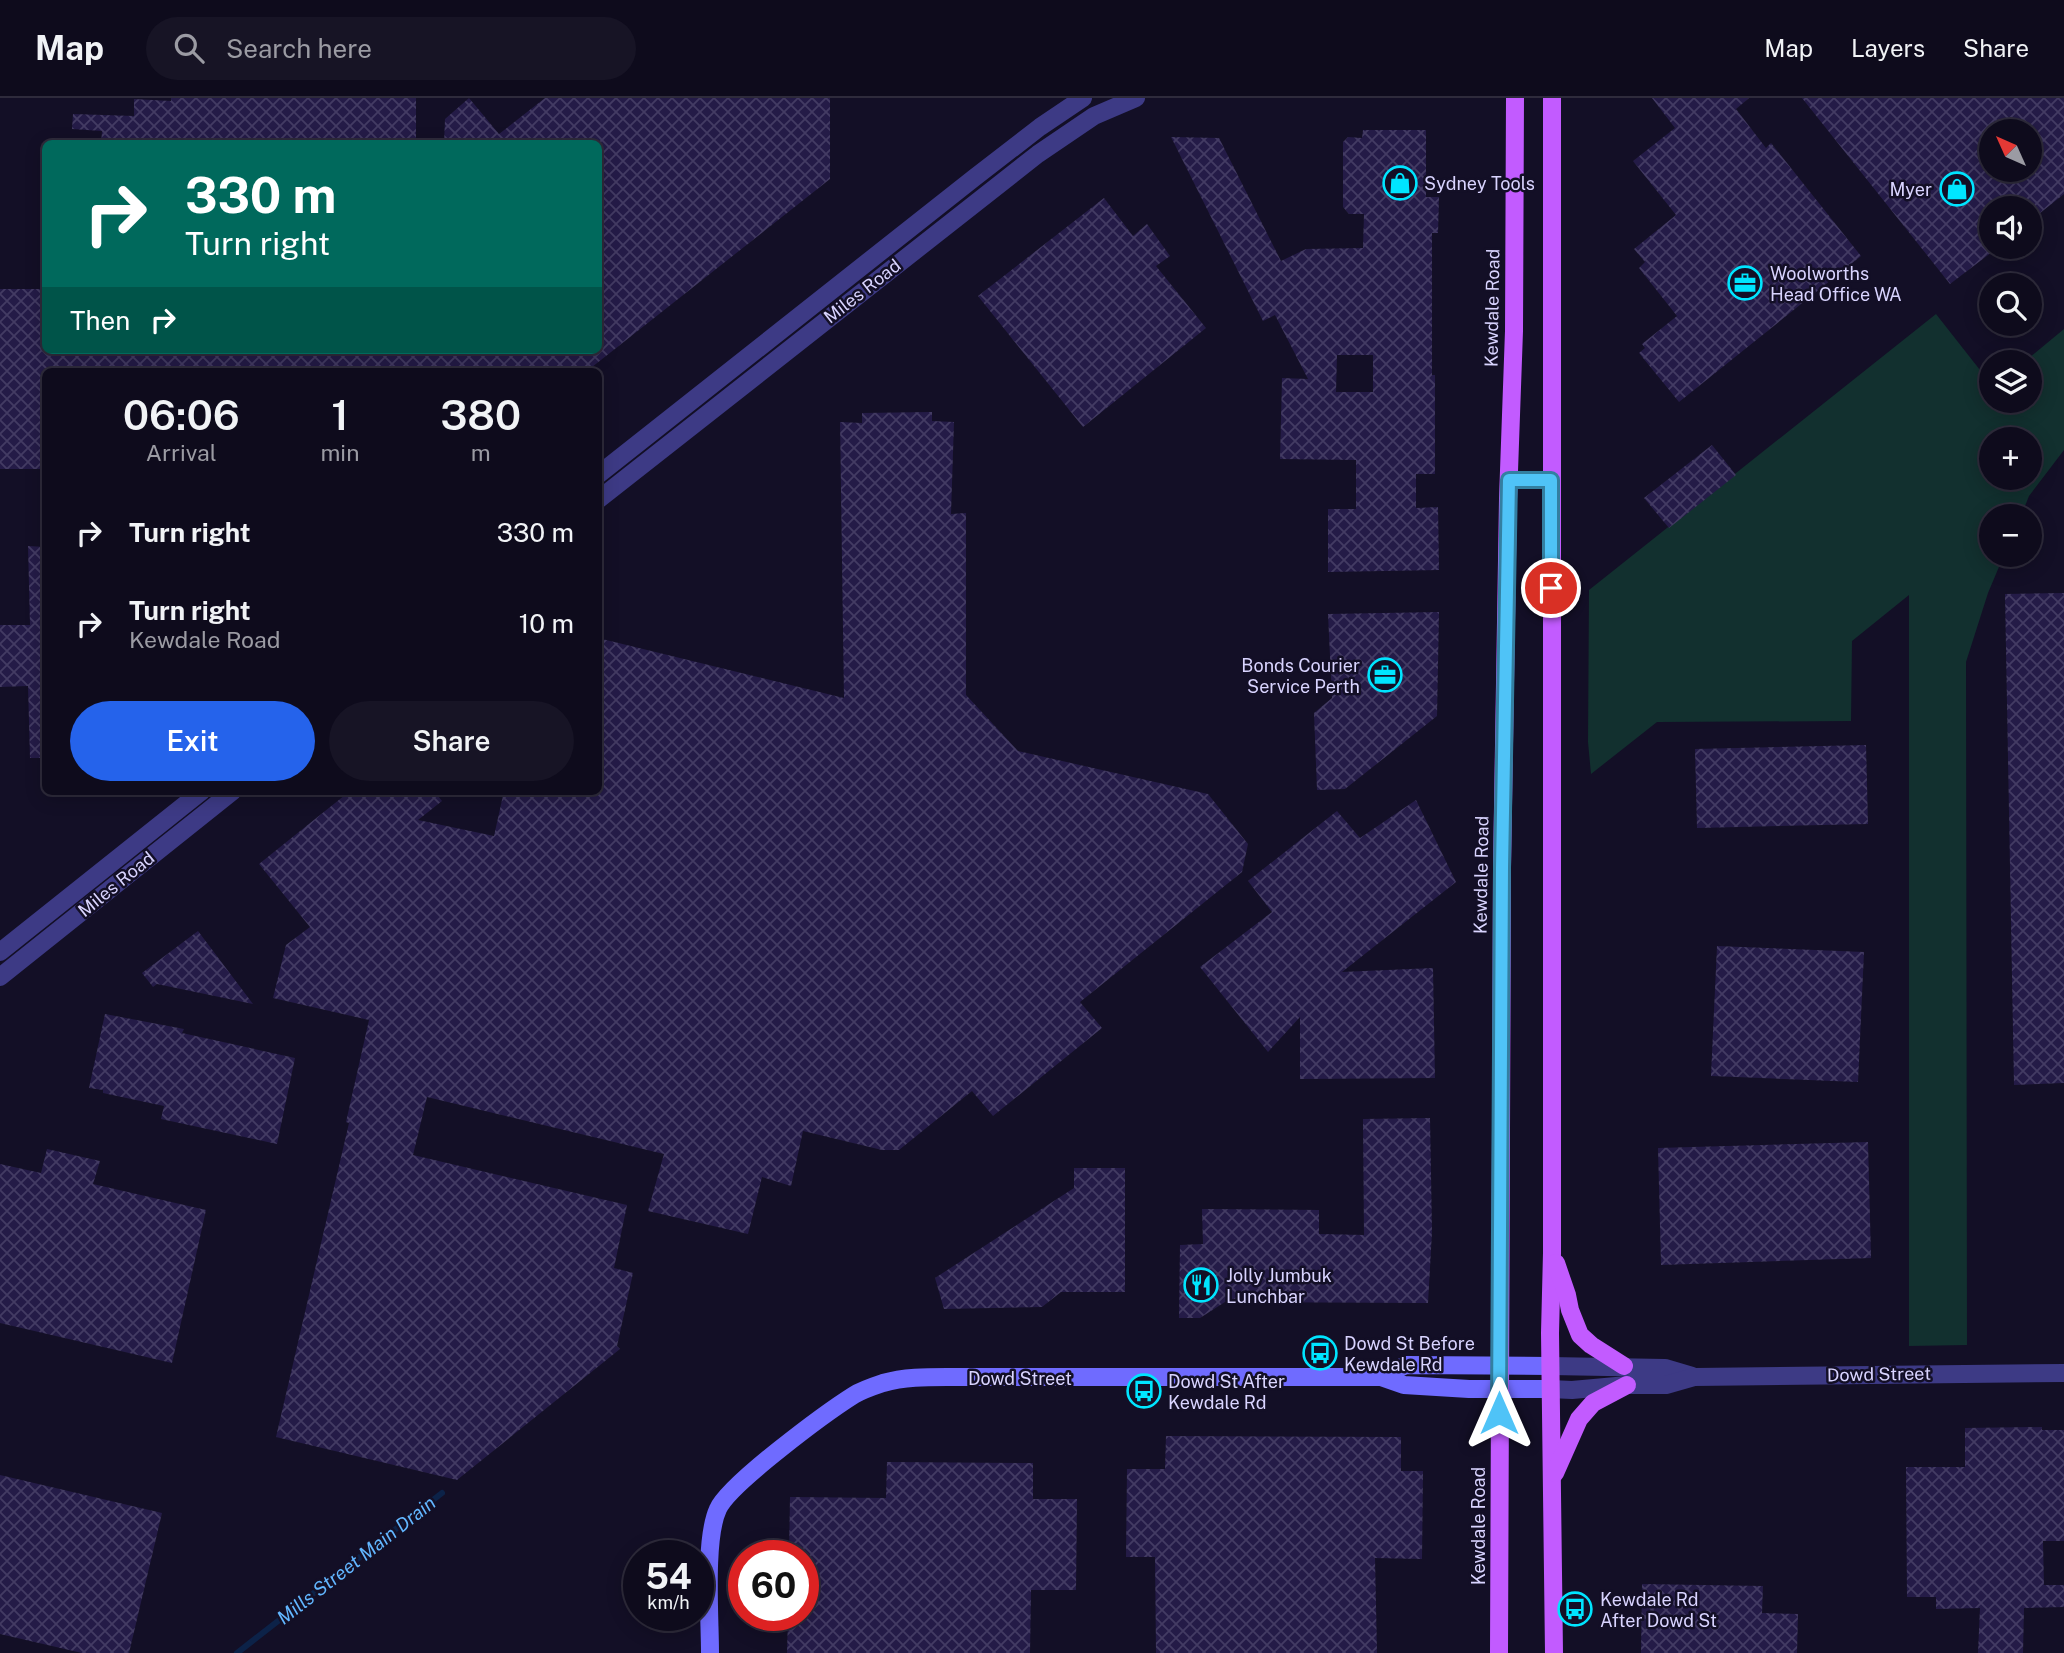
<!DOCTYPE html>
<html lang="en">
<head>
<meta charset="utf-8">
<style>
  :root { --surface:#0e0b1c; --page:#171425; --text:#f1f3f6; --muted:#9b9ba3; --line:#2e2b3b; --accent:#2563eb }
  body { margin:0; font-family:"Public Sans",sans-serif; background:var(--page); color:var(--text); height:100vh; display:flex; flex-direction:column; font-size:26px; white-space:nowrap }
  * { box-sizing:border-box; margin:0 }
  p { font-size:23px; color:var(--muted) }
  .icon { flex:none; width:38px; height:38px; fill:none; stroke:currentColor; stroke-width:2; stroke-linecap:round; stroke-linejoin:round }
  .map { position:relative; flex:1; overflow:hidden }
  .side { position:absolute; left:42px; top:270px; width:560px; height:427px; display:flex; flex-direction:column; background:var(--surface); border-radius:10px; box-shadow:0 4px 18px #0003,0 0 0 2px var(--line) }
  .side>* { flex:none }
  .guide { position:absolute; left:42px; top:42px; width:560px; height:214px; border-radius:10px; box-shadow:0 4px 18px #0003,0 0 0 2px var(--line); background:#00695c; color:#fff; overflow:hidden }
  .needle { width:46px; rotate:315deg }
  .tools { position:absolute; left:1979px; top:21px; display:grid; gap:14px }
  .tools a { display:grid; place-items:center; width:63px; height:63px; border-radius:50%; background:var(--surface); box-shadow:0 4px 18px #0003,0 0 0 2px var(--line); font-size:35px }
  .speed { position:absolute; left:623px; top:1442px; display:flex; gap:14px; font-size:35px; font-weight:700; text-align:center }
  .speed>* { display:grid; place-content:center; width:91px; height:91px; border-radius:50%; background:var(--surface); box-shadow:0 4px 18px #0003,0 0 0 2px var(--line); line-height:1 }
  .speed small { font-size:18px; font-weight:400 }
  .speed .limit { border:10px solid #d22; background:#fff; color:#111 }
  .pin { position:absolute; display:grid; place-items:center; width:60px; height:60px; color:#fff; margin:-30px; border:4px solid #fff; border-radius:50%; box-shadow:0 2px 7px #0007 }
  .me { position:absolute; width:77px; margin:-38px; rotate:0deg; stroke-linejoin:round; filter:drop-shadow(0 0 5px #0008) }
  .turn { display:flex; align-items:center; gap:24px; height:147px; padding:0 28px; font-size:32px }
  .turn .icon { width:91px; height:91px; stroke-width:2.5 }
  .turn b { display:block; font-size:49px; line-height:60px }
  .then { display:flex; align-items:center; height:66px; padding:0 28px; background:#0003; gap:14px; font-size:26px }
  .eta { display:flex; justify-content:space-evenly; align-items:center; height:119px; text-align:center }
  .eta b { font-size:42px; font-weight:600; line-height:49px }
  .primary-button { display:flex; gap:14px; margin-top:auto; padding:14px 28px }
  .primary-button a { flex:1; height:80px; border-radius:42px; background:var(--accent); color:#fff; font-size:28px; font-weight:600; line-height:80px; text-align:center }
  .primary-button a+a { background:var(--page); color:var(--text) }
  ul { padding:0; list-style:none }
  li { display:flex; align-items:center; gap:21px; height:91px; padding:0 28px }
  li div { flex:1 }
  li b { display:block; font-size:26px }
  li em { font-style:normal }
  header { display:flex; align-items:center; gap:42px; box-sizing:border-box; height:98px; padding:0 35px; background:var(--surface); border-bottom:2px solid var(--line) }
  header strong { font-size:33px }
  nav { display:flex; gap:38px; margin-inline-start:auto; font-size:24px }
  .search { width:490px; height:63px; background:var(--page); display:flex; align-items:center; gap:18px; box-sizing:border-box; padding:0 24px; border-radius:38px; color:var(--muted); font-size:26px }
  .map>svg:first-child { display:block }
  .green { fill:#12302f; fill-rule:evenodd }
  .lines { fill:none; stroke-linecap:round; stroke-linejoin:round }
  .stream { stroke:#0c2248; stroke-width:6 }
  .building { fill:url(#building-cross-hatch); fill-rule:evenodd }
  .minor { stroke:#3d3a85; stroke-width:18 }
  .tertiary { stroke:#3d3a85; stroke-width:18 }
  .secondary { stroke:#6f6bff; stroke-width:18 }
  .primary { stroke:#c25bff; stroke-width:18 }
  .route-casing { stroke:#337fa1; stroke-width:18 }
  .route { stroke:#4fc3f7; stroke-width:12 }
  .labels { text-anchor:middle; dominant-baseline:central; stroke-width:5; stroke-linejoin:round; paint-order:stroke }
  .poi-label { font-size:18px; fill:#d9d4ff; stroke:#130f26; text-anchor:start }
  .street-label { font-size:18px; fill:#d9d4ff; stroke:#130f26 }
  .water-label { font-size:19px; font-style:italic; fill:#62b6ff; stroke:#130f26 }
</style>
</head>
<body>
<header>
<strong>Map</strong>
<div class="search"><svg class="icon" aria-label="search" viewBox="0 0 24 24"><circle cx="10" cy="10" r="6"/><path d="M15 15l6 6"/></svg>Search here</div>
<nav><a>Map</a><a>Layers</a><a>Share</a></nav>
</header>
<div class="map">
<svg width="2064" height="1555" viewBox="0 0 2064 1555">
  <defs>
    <pattern id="building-cross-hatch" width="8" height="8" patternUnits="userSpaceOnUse" patternTransform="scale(1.75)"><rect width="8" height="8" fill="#241b47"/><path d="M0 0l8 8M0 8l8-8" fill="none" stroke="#433b63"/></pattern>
  </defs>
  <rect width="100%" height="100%" fill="#130f26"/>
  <path class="green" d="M1936,216l55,70 1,17h38v-39h-6l40,-33v121l-35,46 -8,20h-29v39h12l-16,38 -22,69 1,683 -58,1v-751l-57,46 -1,80 -194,1 -66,52 -3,-32 1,-152zM1992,341h38v39h-38z"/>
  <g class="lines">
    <polyline class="stream" points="237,1555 442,1395"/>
  </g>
  <g class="building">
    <polygon points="171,0 416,0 416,46 101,46 102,33 72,31 73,16 134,18 134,1 171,3"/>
    <polygon points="469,0 499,36 545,0 830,0 830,81 587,273 46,273 46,371 0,371 0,191 46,191 46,252 598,252 598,46 444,46 445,21"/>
    <polygon points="1652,0 1749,0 1736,11 1766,50 1771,45 1861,158 1679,304 1639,255 1645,250 1642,246 1677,218 1639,170 1645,164 1634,151 1676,117 1633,63 1675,30"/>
    <path d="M1802,0h262v96l-34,27v-13h-38v44l-42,32zM1992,33h38v39h-38z"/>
    <path d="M1363,32h63v67h13l-1,36h-6v142h3v99h-19v34l22,-1 1,63 -111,2v-63h28v-49l-76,-1 2,-81 26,1 -33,-64 -12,6 -92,-184 48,1 62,123 25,-12 57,-1 1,-34h-15l-6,-7v-65l5,-5 14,1zM1337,257h36v37h-37z"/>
    <polygon points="1104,100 1133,138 1147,126 1170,158 1156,168 1206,230 1083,329 978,198"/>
    <polygon points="932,314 932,323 954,324 951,416 966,415 966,597 1018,653 1208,696 1248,746 1242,774 1080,904 1102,930 993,1018 972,993 899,1052 882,1052 803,1033 791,1088 762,1079 748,1136 648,1113 664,1056 427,999 413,1057 627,1107 614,1170 633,1175 617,1248 620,1251 457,1382 276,1339 349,1025 346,1024 369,922 273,900 286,847 310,829 259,766 350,693 434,693 442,703 418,722 494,738 504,693 598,693 598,540 844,600 840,324 862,325 862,315"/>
    <polygon points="1712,347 1736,377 1669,430 1644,400"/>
    <polygon points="28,448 46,449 46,660 30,660 28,588 0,589 0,527 30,527"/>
    <polygon points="2064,495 2064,985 2014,987 2005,496"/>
    <polygon points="1439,514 1437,618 1345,691 1317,692 1314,615 1332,600 1328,516"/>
    <polygon points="1866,647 1868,726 1697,730 1695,651"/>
    <polygon points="1416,702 1456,784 1342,874 1433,870 1435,980 1300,981 1300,919 1268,954 1200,869 1272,814 1248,783 1337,713 1360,740"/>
    <polygon points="198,833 253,906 157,886 153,889 142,875"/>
    <polygon points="1717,848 1864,854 1858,984 1711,978"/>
    <polygon points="105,916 184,931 182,935 295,960 277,1046 161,1021 164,1008 103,995 103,992 89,990"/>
    <polygon points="1430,1020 1432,1134 1428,1205 1225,1204 1200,1220 1179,1220 1180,1147 1203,1146 1202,1111 1319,1112 1319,1136 1364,1137 1363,1021"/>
    <polygon points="1868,1044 1871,1160 1661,1167 1658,1050"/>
    <polygon points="47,1051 100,1063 93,1086 206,1112 172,1265 0,1225 0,1066 41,1075"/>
    <polygon points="1074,1070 1125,1070 1125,1194 1061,1194 1042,1209 944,1211 935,1180 1074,1090"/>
    <polygon points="2042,1329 2042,1332 2064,1332 2064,1443 2043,1443 2044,1487 2064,1487 2064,1509 2024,1510 2023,1555 1978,1555 1980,1510 1936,1511 1936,1499 1907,1499 1906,1369 1965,1369 1965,1330"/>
    <polygon points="1166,1338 1401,1339 1401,1373 1423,1373 1422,1461 1375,1460 1377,1555 1156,1555 1155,1459 1126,1459 1127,1371 1165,1371"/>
    <polygon points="887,1364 1033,1365 1033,1401 1077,1401 1076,1492 1031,1492 1030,1555 787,1555 788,1517 803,1517 803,1458 789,1458 790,1399 886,1400"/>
    <polygon points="0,1377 162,1415 129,1555 82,1555 0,1536"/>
    <polygon points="1642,1486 1763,1488 1762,1515 1798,1516 1797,1555 1641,1555"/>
  </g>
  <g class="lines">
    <g class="minor">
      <polyline points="598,377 974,80 1040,29 1083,0"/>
      <polyline points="598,402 1038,56 1094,18 1136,0"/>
      <polyline points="0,854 202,693"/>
      <polyline points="0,879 233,693"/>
    </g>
    <g class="tertiary">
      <polyline points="1550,1268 1665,1270 1692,1278"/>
      <polyline points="1550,1291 1572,1292 1627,1287 1666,1287 1694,1279 2064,1275"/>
    </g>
    <g class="secondary">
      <polyline points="1381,1279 1406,1267 1550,1268"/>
      <path d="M710,1555c0,-36 -6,-114 8,-144 11,-25 109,-97 136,-114 8,-5 20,-9 29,-12 21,-6 43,-6 64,-6h434l23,8 65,4h81"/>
    </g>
    <g class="primary">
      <polyline points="1552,0 1552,1155 1550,1235 1554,1555"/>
      <polyline points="1509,382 1551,382"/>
      <polyline points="1556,1165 1567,1197 1570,1212 1580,1237 1591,1247 1624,1268"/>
      <polyline points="1555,1375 1579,1321 1593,1305 1627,1287"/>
      <polyline points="1499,1555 1502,770 1508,401 1514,233 1515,0"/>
    </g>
  </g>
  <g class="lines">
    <defs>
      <polyline id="route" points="1499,1315 1502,770 1509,382 1551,382 1551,490"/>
    </defs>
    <use href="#route" class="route-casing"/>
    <use href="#route" class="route"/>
  </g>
  <defs>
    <symbol id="shop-ring" viewBox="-11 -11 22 22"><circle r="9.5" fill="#130f26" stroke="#00e5ff" stroke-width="1.5"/><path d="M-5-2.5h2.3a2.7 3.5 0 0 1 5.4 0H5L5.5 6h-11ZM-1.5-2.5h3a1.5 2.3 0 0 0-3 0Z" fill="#00e5ff"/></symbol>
    <symbol id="office-ring" viewBox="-11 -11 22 22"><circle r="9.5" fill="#130f26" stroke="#00e5ff" stroke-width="1.5"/><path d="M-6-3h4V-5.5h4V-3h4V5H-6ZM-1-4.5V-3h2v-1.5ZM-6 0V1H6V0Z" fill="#00e5ff"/></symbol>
    <symbol id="restaurant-ring" viewBox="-11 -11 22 22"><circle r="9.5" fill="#130f26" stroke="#00e5ff" stroke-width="1.5"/><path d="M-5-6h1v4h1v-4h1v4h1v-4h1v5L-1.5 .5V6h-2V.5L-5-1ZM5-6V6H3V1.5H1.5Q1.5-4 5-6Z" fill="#00e5ff"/></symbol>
    <symbol id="bus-ring" viewBox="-11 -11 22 22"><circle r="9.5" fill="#130f26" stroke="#00e5ff" stroke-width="1.5"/><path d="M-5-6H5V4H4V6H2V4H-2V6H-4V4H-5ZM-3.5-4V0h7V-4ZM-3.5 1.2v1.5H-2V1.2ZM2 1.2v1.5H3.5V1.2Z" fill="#00e5ff"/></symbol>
  </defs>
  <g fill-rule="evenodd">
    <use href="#shop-ring" x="1381" y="66" width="38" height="38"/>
    <use href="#shop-ring" x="1938" y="72" width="38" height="38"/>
    <use href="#office-ring" x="1726" y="166" width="38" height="38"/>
    <use href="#office-ring" x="1366" y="558" width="38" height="38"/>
    <use href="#restaurant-ring" x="1182" y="1168" width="38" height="38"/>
    <use href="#bus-ring" x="1301" y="1236" width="38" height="38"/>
    <use href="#bus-ring" x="1125" y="1274" width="38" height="38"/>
    <use href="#bus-ring" x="1556" y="1492" width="38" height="38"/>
  </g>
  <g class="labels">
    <g class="poi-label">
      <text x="1424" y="85">Sydney Tools</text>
      <text x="1932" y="91" text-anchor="end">Myer</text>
      <text x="1770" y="175">Woolworths<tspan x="1770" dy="21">Head Office WA</tspan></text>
      <text x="1360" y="567" text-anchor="end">Bonds Courier<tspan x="1360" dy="21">Service Perth</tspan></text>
      <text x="1226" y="1177">Jolly Jumbuk<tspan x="1226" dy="21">Lunchbar</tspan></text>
      <text x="1344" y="1245">Dowd St Before<tspan x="1344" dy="21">Kewdale Rd</tspan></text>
      <text x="1168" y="1283">Dowd St After<tspan x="1168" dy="21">Kewdale Rd</tspan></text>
      <text x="1600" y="1501">Kewdale Rd<tspan x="1600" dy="21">After Dowd St</tspan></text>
    </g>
    <g class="street-label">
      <text transform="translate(862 193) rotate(-38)">Miles Road</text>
      <text transform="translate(1492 210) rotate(-89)">Kewdale Road</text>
      <text transform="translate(1481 777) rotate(-89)">Kewdale Road</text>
      <text transform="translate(116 786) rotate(-39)">Miles Road</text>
      <text transform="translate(1879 1276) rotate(-1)">Dowd Street</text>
      <text x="1020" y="1280">Dowd Street</text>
      <text transform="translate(1478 1428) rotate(-90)">Kewdale Road</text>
    </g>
    <g class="water-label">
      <text transform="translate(356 1462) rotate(-38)">Mills Street Main Drain</text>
    </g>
  </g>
</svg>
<div class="tools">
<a><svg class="needle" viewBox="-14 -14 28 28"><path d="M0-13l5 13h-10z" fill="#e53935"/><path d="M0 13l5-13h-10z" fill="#9b9ba3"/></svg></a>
<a><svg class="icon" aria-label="sound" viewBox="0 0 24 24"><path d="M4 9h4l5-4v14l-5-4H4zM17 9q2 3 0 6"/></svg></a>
<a><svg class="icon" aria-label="search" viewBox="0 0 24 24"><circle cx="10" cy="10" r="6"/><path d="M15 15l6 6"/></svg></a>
<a><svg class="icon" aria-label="layers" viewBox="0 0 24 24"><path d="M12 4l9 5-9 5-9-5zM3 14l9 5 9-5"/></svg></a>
<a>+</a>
<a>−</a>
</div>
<div class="speed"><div>54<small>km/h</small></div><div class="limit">60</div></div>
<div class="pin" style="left:1551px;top:490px;background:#d93025"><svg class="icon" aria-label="arrive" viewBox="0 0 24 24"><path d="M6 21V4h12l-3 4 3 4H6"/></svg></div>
<svg class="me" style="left:1499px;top:1315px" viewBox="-20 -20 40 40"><path d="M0-17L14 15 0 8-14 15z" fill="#4fc3f7" stroke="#fff" stroke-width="4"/></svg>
<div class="guide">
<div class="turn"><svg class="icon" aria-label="right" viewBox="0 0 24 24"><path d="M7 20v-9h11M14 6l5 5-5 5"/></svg><div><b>330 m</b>Turn right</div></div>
<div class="then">Then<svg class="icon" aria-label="right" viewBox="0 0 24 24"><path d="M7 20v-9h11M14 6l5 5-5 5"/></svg></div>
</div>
<section class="side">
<div class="eta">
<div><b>06:06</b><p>Arrival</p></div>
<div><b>1</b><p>min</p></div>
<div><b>380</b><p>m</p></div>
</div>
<ul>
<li><svg class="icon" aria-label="right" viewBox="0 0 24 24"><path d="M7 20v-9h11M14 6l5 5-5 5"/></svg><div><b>Turn right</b></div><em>330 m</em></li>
<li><svg class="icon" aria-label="right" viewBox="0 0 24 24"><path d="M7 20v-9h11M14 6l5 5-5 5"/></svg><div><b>Turn right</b><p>Kewdale Road</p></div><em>10 m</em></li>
</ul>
<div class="primary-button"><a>Exit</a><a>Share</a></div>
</section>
</div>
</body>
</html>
